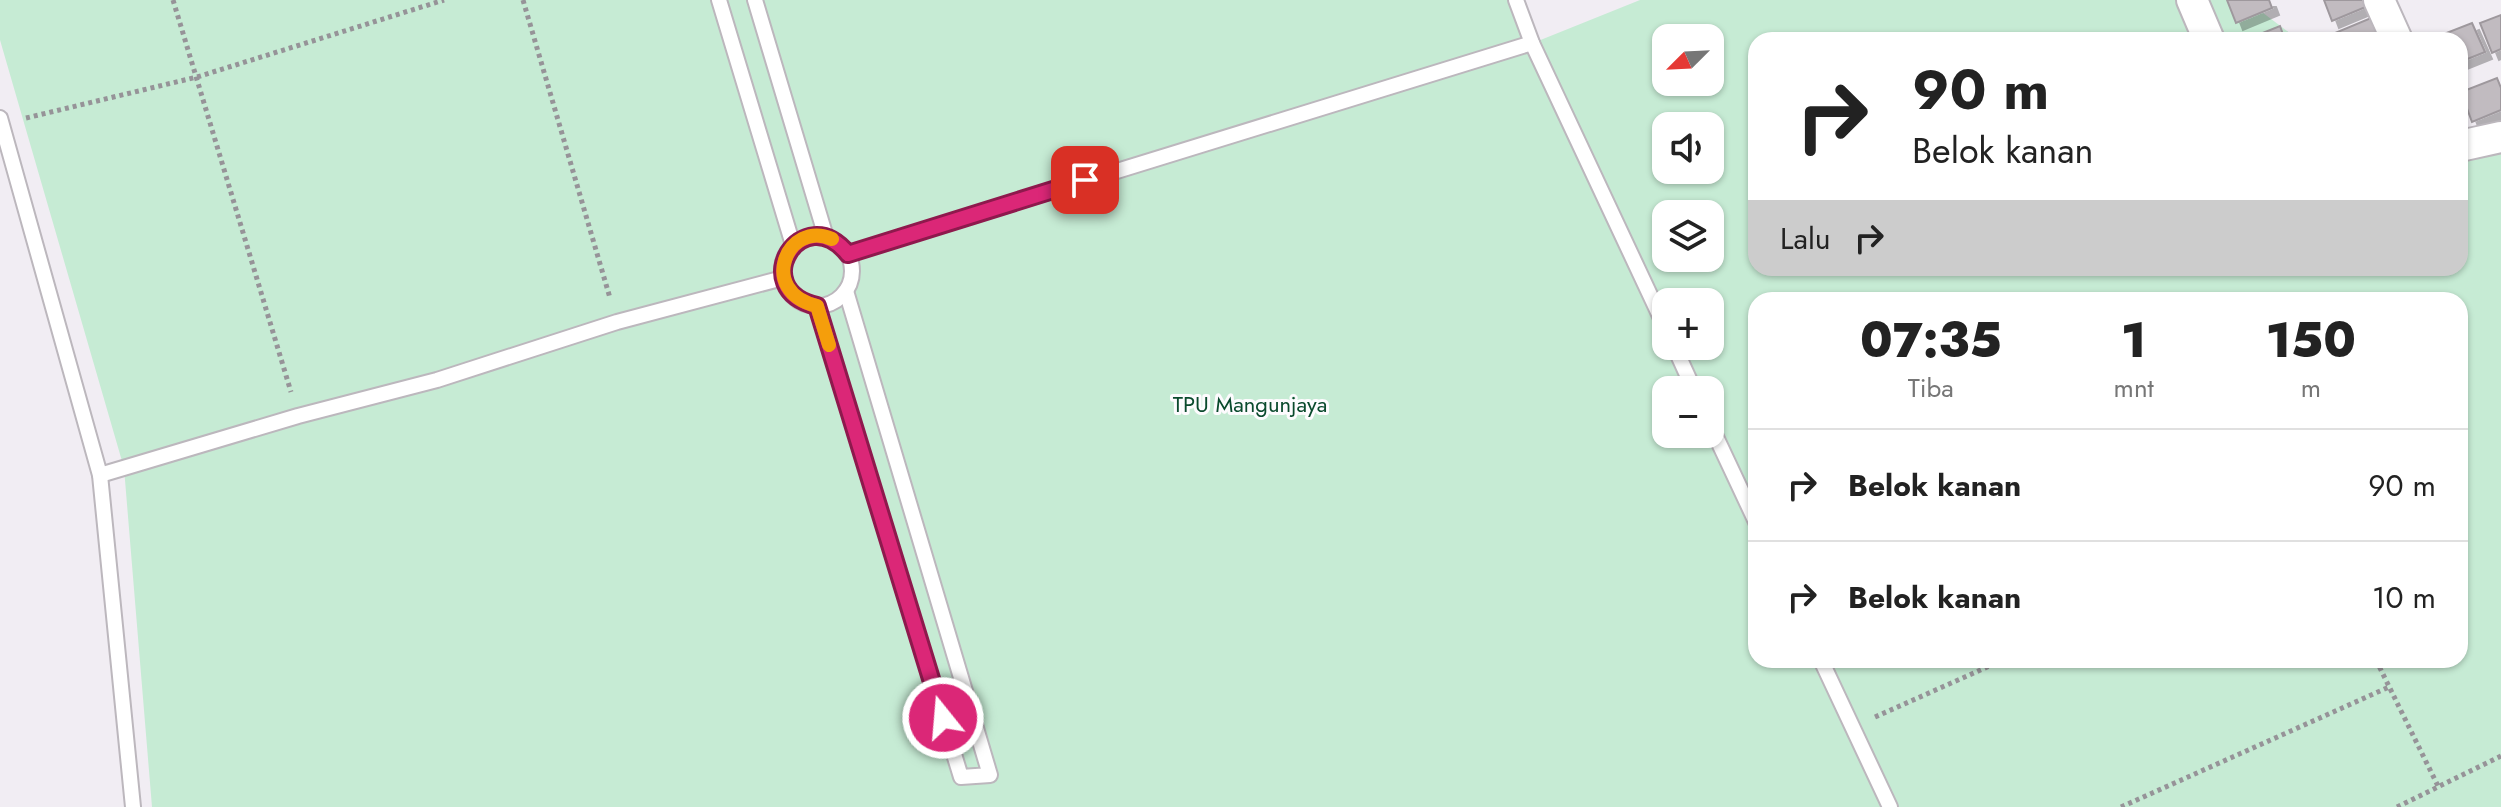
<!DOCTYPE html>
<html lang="id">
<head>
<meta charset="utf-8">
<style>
  :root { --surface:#fff; --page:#f6f6f6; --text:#222; --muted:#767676; --line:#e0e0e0 }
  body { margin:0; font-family:Jost,sans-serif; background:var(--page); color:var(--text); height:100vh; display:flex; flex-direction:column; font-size:30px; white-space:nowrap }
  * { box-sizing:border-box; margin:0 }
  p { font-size:26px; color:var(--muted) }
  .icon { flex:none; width:44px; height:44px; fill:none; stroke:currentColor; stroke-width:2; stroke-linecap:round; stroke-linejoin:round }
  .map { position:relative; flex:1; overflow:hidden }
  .details { position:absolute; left:1748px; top:292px; width:720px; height:376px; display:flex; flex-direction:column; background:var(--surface); border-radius:24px; box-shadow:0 2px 6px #0004 }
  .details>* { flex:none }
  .guide { position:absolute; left:1748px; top:32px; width:720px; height:244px; border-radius:24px; box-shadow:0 2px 6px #0004; background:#fff; color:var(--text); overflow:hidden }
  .needle { width:52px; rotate:246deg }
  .controls { position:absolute; left:1652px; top:24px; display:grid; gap:16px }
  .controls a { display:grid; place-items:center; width:72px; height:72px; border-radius:16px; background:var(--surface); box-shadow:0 2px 6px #0004; font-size:40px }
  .pin { position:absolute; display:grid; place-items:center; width:68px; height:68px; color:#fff; margin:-34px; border-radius:16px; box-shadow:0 4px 12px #0006 }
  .me { position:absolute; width:88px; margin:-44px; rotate:343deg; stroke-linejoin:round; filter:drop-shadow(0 0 6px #0008) }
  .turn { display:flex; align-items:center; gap:28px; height:168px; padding:0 32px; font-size:36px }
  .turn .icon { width:104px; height:104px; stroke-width:2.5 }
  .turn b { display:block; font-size:56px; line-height:68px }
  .then { display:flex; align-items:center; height:76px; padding:0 32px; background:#0003; gap:16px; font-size:30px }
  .eta { display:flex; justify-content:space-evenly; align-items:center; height:136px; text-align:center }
  .eta b { font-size:48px; font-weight:800; line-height:56px }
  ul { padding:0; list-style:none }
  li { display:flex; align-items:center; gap:24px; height:112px; padding:0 32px; border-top:2px solid var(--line) }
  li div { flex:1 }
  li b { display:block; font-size:30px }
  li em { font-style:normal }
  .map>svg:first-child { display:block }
  .green { fill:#c6ebd4; fill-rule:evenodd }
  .building { fill:#c1bbc0; stroke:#9e989d; stroke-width:2; filter:url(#shadow) }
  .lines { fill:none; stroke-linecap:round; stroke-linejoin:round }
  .service-casing { stroke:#bcb7bd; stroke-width:18 }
  .minor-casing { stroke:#bcb7bd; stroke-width:34 }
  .path { stroke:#969398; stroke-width:5; stroke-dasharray:4 4; stroke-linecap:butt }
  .service { stroke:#fff; stroke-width:14 }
  .minor { stroke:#fff; stroke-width:30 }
  .route-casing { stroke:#8e194d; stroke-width:20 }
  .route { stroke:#db2777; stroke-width:14 }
  .slow { stroke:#f59e0b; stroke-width:14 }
  .labels { text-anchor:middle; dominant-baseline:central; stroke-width:6; stroke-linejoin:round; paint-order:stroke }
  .park-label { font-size:22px; fill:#0a4a2d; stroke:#fdfbfe }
</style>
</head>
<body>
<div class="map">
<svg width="2501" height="807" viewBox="0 0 2501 807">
  <defs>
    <filter id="shadow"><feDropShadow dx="7" dy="7" stdDeviation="0" flood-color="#0004"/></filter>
  </defs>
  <rect width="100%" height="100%" fill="#f1edf3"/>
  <path class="green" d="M0,0h1516l17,43 107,-43h606l53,40h-543v228h704v-122l41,-9v670h-2349l-28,-339 -124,-428zM1666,38h44v44h-44zM1666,126h44v44h-44zM1666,214h44v44h-44zM1756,300h704v360h-704zM1666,302h44v44h-44zM1666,390h44v44h-44z"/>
  <g class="building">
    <polygon points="2227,0 2269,0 2272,8 2236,23"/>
    <polygon points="2324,0 2366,0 2368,6 2332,21"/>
    <polygon points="2501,15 2501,49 2492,53 2480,23"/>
    <polygon points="2371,18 2380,40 2338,40 2335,33"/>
    <polygon points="2472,23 2485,52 2460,62 2460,40 2437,40 2436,37"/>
    <polygon points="2280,26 2285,40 2245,40"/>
    <polygon points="2497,78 2501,88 2501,110 2472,122 2461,92"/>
  </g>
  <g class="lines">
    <defs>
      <g id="service">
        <polyline points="719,0 793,245"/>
        <polyline points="755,0 826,237"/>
        <polyline points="1516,0 1532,43 1666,329"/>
        <polyline points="0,118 100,475 133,807"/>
        <circle cx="817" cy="271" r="35"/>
        <polyline points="848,254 1532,43"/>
        <polyline points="817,306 961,777 990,775 846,291"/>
        <polyline points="1674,346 1694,390"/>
        <polyline points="1710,424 1756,522"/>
        <polyline points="100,475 298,416 437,380 617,322 783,278"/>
        <polyline points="1821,660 1890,807"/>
      </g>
      <g id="minor">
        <polyline points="2192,0 2209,40"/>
        <polyline points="2379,0 2397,40"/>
        <polyline points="2460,146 2501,137"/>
      </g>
    </defs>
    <use href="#service" class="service-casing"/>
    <use href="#minor" class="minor-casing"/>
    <g class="path">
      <polyline points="173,0 291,392"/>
      <polyline points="523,0 610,298"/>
      <polyline points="26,118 197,77 444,0"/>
      <polyline points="2376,660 2439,788"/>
      <polyline points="1875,717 2003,660"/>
      <polyline points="2121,807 2389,687"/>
      <polyline points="2397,807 2501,756"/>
    </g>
    <use href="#service" class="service"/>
    <use href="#minor" class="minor"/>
  </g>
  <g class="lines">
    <defs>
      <path id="route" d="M943,718l-126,-412c-72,-17 -14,-108 31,-52l237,-74"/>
    </defs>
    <use href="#route" class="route-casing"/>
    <use href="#route" class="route"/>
    <path class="slow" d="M829,345l-12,-39c-60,-14 -30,-87 15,-67"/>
  </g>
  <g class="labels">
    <g class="park-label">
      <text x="1250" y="404">TPU Mangunjaya</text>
    </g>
  </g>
</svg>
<div class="controls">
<a><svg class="needle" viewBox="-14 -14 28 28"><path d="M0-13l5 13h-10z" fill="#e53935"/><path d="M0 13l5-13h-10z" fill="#767676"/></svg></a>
<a><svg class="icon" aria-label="sound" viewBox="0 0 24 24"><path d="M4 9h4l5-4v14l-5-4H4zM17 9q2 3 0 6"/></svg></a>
<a><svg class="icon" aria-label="layers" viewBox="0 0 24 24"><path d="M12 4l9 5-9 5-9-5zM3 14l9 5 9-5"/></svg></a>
<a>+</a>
<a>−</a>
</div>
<div class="pin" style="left:1085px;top:180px;background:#d93025"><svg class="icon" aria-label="arrive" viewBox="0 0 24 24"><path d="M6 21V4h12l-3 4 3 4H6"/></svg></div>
<svg class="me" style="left:943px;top:718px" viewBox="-20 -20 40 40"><circle r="17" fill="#db2777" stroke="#fff" stroke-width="3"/><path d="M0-11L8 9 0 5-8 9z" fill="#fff"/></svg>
<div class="guide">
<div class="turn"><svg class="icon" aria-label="right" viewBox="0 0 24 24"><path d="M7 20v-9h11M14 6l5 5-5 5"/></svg><div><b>90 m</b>Belok kanan</div></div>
<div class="then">Lalu<svg class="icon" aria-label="right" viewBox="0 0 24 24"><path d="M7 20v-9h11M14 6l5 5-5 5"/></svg></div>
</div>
<section class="details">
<div class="eta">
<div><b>07:35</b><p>Tiba</p></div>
<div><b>1</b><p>mnt</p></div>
<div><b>150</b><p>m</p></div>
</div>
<ul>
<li><svg class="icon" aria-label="right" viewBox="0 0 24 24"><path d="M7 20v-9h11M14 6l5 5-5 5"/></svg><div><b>Belok kanan</b></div><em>90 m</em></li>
<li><svg class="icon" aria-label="right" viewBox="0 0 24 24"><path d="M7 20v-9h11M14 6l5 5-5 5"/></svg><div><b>Belok kanan</b></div><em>10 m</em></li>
</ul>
</section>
</div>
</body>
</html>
